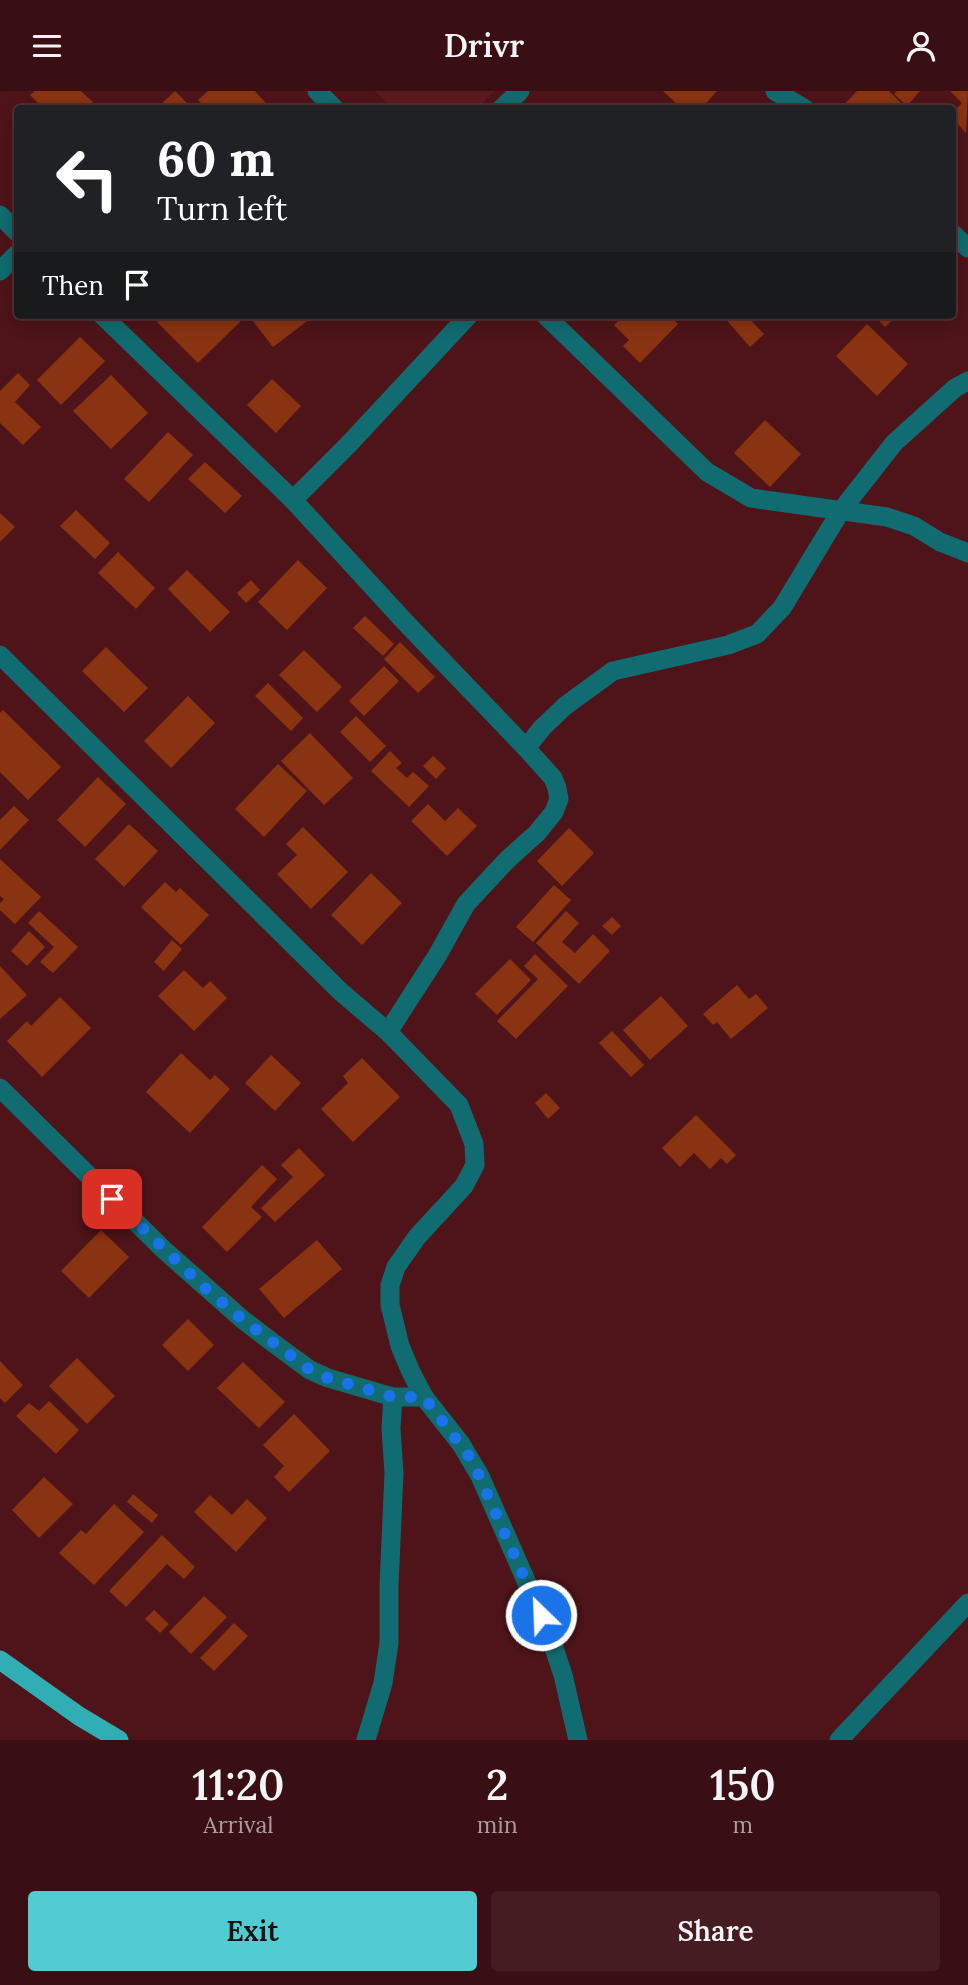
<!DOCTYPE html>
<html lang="en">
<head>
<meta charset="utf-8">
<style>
  :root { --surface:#3a0f13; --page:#451d21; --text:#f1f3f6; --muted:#ab9ca0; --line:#542f33; --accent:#51ccd2 }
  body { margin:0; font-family:Lora,serif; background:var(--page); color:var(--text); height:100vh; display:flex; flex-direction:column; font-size:26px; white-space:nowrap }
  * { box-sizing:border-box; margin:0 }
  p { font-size:23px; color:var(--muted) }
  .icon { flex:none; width:38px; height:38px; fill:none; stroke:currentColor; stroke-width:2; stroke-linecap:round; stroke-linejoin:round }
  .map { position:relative; height:1649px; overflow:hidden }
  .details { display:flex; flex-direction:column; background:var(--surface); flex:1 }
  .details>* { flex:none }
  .banner { position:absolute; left:14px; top:14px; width:942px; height:214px; border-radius:7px; box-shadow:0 4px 18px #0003,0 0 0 2px var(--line); background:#202124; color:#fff; overflow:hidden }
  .pin { position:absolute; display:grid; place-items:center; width:60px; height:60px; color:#fff; margin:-30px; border-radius:14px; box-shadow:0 4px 10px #0006 }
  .me { position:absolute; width:77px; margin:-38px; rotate:336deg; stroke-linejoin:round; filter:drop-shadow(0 0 5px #0008) }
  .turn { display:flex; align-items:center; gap:24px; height:147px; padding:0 28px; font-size:32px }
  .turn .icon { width:91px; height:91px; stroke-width:2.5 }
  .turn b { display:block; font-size:49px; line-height:60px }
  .then { display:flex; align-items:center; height:66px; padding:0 28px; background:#0003; gap:14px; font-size:26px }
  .eta { display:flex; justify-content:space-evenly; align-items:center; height:119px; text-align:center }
  .eta b { font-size:42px; font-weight:600; line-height:49px }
  .action { display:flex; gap:14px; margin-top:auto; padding:14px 28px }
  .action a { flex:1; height:80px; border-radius:7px; background:var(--accent); color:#111; font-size:28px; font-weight:600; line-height:80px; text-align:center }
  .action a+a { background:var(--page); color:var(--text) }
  header { display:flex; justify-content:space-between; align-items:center; height:91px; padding:0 28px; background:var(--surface); font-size:32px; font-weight:600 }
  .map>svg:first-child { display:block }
  .built { fill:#5c1a20 }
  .building { fill:#8a3311 }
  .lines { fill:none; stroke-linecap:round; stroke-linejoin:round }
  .minor { stroke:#106c70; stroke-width:19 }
  .trunk { stroke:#30aeb4; stroke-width:19 }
  .route { stroke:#1a73e8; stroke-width:12; stroke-dasharray:0 21.6 }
</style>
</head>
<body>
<header><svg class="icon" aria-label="menu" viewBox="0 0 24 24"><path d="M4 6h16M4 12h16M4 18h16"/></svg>Drivr<svg class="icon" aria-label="person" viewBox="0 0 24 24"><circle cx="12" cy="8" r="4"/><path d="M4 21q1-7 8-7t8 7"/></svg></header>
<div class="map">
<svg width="968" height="1649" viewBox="0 0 968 1649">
  <rect width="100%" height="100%" fill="#4e1419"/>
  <polygon class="built" points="375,0 494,0 477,17 393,18"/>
  <g class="building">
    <polygon points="35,0 81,0 93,11 87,18 44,18 30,4"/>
    <polygon points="175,0 189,14 185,18 156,18"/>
    <polygon points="208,0 255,0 271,18 206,18 198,9"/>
    <polygon points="663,0 717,0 701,18 682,18"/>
    <polygon points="857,0 889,0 903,14 900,18 840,18"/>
    <polygon points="897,0 920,0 907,15 894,3"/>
    <polygon points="950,0 968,0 966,42 952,27 952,22 962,12"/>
    <polygon points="164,224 247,224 198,272 157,231"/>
    <polygon points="260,224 315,224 273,256 253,230"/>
    <polygon points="624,224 669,224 678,233 640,272 623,255 629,249 614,234"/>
    <polygon points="724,224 746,224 764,243 750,256 723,225"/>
    <polygon points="874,224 898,224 885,236"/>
    <polygon points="867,233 908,273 877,305 836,265"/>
    <polygon points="80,246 105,270 61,314 37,289"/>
    <polygon points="18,282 30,294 15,311 41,336 23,354 0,332 0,300"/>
    <polygon points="111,284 148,322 111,358 73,320"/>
    <polygon points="272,288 301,315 276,342 247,314"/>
    <polygon points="765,329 801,363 770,396 734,362"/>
    <polygon points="168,341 193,364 149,411 124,388"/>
    <polygon points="205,371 242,405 225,422 188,388"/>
    <polygon points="76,419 110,452 95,468 60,435"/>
    <polygon points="0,422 15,436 0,451"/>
    <polygon points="118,461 155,497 136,518 98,482"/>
    <polygon points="298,469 327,497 287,539 258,511"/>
    <polygon points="187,479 230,521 210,541 168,498"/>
    <polygon points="251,489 260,499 246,512 237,502"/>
    <polygon points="365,525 394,553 383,565 353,537"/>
    <polygon points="400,551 435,586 418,602 384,568"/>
    <polygon points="106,556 148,597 124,621 82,580"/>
    <polygon points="304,559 342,596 317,621 279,584"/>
    <polygon points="384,575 399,590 364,625 349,610"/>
    <polygon points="268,592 303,627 291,640 255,605"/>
    <polygon points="188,605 215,632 171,677 144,650"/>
    <polygon points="3,619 61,676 28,709 0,681 0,622"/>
    <polygon points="356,625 386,655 370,671 340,641"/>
    <polygon points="310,642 353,687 324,714 281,670"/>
    <polygon points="390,660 402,672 396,677 407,687 413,681 429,695 409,716 371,680"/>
    <polygon points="433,665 446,677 436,688 423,675"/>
    <polygon points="278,673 307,700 264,746 235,718"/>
    <polygon points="98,686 126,713 85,756 57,729"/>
    <polygon points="428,713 445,730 458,717 477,735 447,765 411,730"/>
    <polygon points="14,715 29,729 0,759 0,729"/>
    <polygon points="129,733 158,760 124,796 95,768"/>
    <polygon points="303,736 348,781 311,818 277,783 297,764 286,753"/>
    <polygon points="569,737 594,762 562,795 537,770"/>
    <polygon points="0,768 41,806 15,833 0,819 0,812 4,808 0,805"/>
    <polygon points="371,782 402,812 362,854 331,824"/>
    <polygon points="165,791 176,801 180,797 209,824 181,854 141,816"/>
    <polygon points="554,794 571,809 533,851 516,836"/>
    <polygon points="39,820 78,856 53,882 40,871 54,856 28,832"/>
    <polygon points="566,820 579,832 562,851 575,862 593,843 610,860 579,893 536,852"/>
    <polygon points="612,826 621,835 612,844 602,835"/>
    <polygon points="29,840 45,856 27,875 11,860"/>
    <polygon points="172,849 182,858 164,880 154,871"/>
    <polygon points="535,863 568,895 516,948 497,930 538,888 524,875"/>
    <polygon points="510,868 531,889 497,924 475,903"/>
    <polygon points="0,875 27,904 0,928"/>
    <polygon points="184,879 203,897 210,890 227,907 194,940 158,905"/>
    <polygon points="737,894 749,908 756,903 768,917 731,948 717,931 713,934 703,923"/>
    <polygon points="661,905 688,935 650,969 623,939"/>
    <polygon points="60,906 91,937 42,986 7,950 27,930 31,935"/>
    <polygon points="612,940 644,974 631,986 599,952"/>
    <polygon points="181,962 210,989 215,984 230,998 190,1042 146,1001"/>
    <polygon points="271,964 301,992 275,1020 245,992"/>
    <polygon points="362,967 400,1006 353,1051 321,1018 348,992 343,985"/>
    <polygon points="546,1002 560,1017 548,1028 535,1012"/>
    <polygon points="696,1024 736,1064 727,1073 721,1067 710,1078 694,1062 680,1076 662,1057"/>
    <polygon points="299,1057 325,1084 275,1131 261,1117 293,1086 281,1074"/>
    <polygon points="262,1074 277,1088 251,1116 262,1126 227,1161 202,1136"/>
    <polygon points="101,1139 129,1166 89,1207 61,1180"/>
    <polygon points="317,1149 342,1178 284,1227 259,1198"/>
    <polygon points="188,1228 214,1254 188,1280 162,1254"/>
    <polygon points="77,1267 115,1305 87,1333 49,1295"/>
    <polygon points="0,1270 23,1294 5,1312 0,1307"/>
    <polygon points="243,1271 285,1311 259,1337 217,1297"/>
    <polygon points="49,1310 79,1339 56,1363 16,1325 29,1312 39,1320"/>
    <polygon points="294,1323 330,1360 289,1401 274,1386 284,1375 263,1354"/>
    <polygon points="44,1386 73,1413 39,1447 12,1419"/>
    <polygon points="133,1403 158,1424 152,1432 127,1411"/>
    <polygon points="210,1404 232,1424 247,1408 267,1427 236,1461 194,1421"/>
    <polygon points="114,1413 144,1441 94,1494 59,1462 81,1439 86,1443"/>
    <polygon points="162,1444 195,1476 184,1488 167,1473 126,1516 109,1500"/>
    <polygon points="204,1505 227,1526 191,1563 169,1541"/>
    <polygon points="154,1519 169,1533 160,1542 145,1528"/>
    <polygon points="234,1532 248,1545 214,1580 200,1567"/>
  </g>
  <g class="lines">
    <g class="minor">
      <polyline points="317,0 335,18"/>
      <polyline points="775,0 805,18"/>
      <polyline points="501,18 520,0"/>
      <polyline points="0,124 18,142"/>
      <polyline points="952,142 968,157"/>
      <polyline points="0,180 18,162"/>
      <polyline points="102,224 293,409 406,532 526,657 553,687 557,697 559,708 554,721 537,742 507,769 466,813 437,865 388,941"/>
      <polyline points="545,224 707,381 751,407 887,426 914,435 940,451 968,462"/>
      <polyline points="293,409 348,354 469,224"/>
      <polyline points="0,564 341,901 388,941 459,1014 474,1053 475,1074 464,1095 417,1146 396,1176 390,1194 390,1214 400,1255 411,1281 424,1306 461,1353 480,1385 549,1542 563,1584 578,1649"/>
      <polyline points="526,657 542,637 565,615 613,580 728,554 757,543 782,517 840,421 894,352 955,297 968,290"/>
      <polyline points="0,997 163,1158 242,1228 276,1254 310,1279 328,1287 393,1306 424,1306"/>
      <polyline points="366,1649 383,1592 389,1552 389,1495 394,1382 391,1337 393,1306"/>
      <polyline points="839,1649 968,1512"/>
    </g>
    <polyline class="trunk" points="0,1569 79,1625 119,1649"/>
  </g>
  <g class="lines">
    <polyline class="route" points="112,1108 205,1197 242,1228 310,1279 328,1287 393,1306 424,1306 472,1369 541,1524"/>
  </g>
</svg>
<div class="pin" style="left:112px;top:1108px;background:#d93025"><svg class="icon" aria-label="arrive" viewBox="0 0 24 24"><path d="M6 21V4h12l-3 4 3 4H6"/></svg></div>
<svg class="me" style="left:541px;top:1524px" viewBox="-20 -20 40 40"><circle r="17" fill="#1a73e8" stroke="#fff" stroke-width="3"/><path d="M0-11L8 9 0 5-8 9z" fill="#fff"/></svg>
<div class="banner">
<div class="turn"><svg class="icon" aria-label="left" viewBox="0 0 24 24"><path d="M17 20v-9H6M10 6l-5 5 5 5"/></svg><div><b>60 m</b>Turn left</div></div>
<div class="then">Then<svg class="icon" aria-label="arrive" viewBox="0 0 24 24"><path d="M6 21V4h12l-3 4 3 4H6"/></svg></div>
</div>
</div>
<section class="details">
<div class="eta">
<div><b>11:20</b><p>Arrival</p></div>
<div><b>2</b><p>min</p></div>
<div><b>150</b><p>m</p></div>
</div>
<div class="action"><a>Exit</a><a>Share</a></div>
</section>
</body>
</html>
